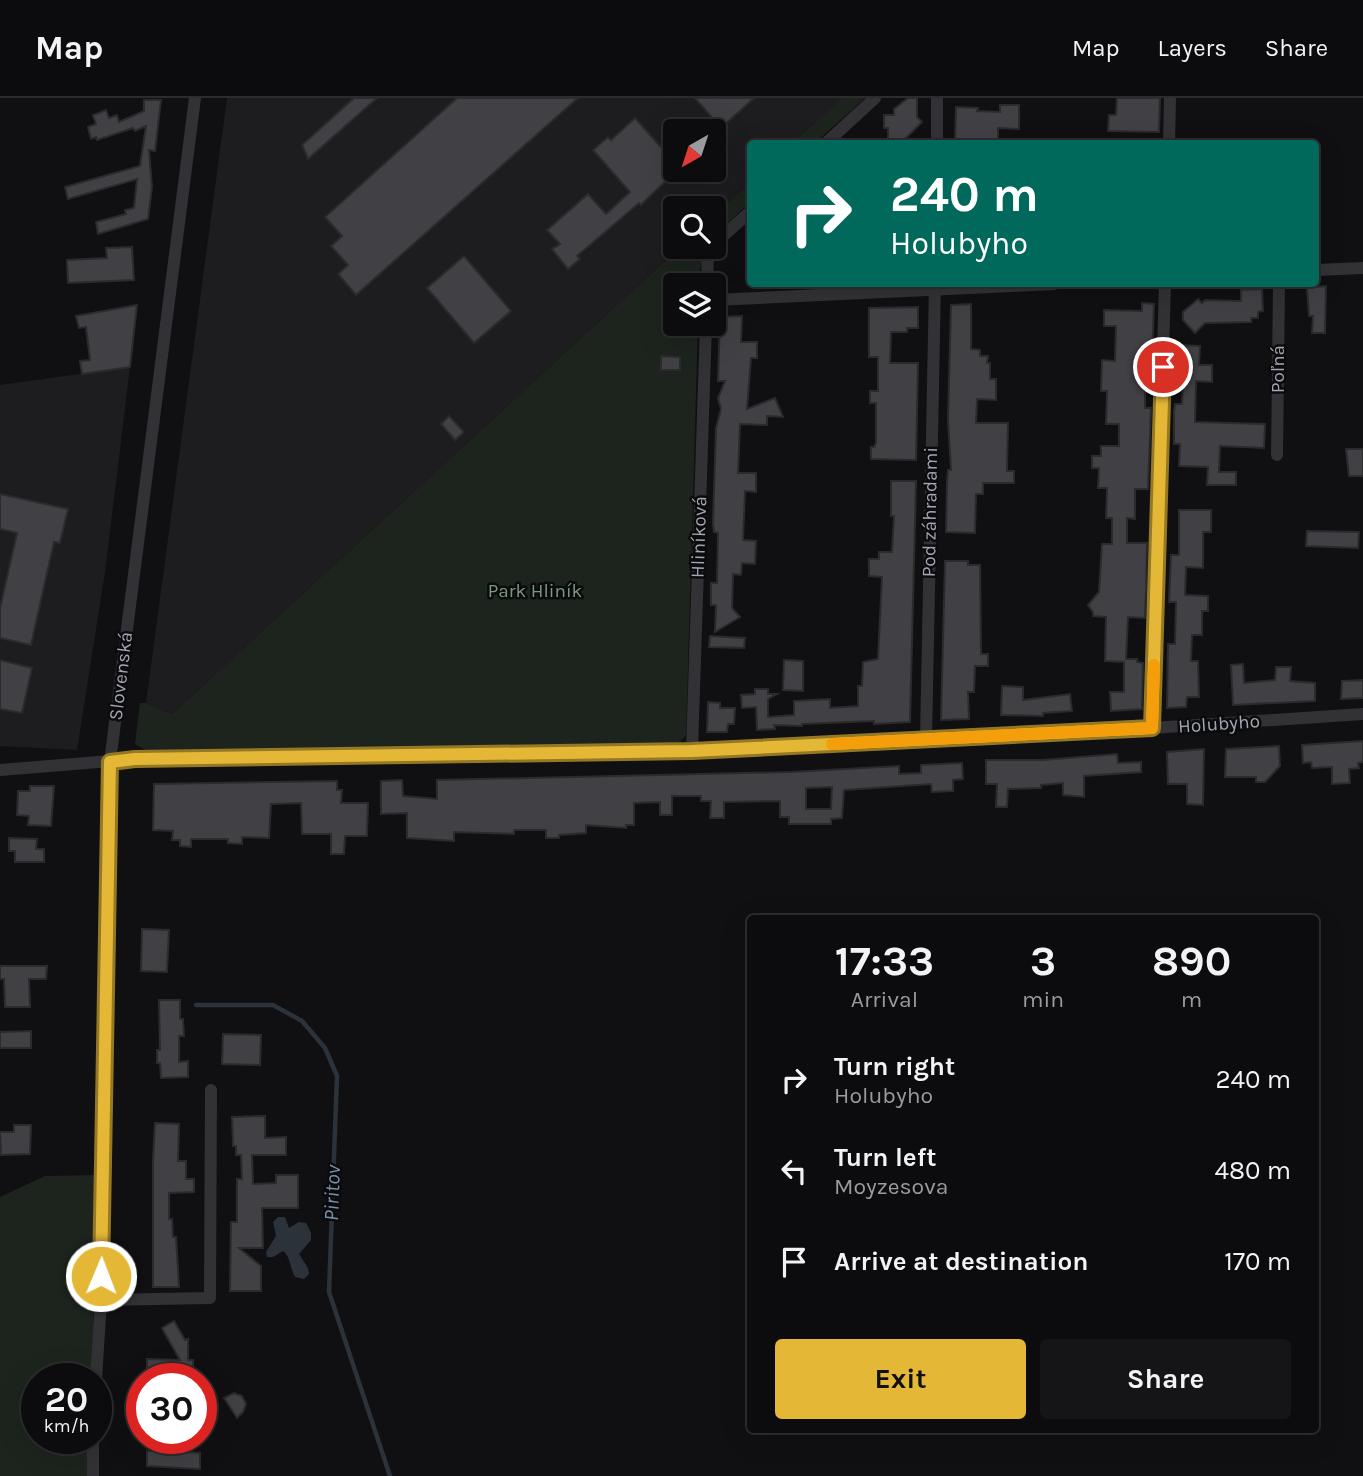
<!DOCTYPE html>
<html lang="en">
<head>
<meta charset="utf-8">
<style>
  :root { --surface:#0c0c0e; --page:#151517; --text:#f1f3f6; --muted:#9a9b9e; --line:#2c2c2e; --accent:#e4b836 }
  body { margin:0; font-family:Karla,sans-serif; background:var(--page); color:var(--text); height:100vh; display:flex; flex-direction:column; font-size:26px; white-space:nowrap }
  * { box-sizing:border-box; margin:0 }
  p { font-size:23px; color:var(--muted) }
  .icon { flex:none; width:38px; height:38px; fill:none; stroke:currentColor; stroke-width:2; stroke-linecap:round; stroke-linejoin:round }
  .map { position:relative; flex:1; overflow:hidden }
  .details { position:absolute; left:747px; top:817px; width:572px; height:518px; display:flex; flex-direction:column; background:var(--surface); border-radius:7px; box-shadow:0 7px 28px #0002,0 0 0 2px var(--line) }
  .details>* { flex:none }
  .guide { position:absolute; left:747px; top:42px; width:572px; height:147px; border-radius:7px; box-shadow:0 7px 28px #0002,0 0 0 2px var(--line); background:#00695c; color:#fff; overflow:hidden }
  .needle { width:46px; rotate:219deg }
  .fabs { position:absolute; left:663px; top:21px; display:grid; gap:14px }
  .fabs a { display:grid; place-items:center; width:63px; height:63px; border-radius:7px; background:var(--surface); box-shadow:0 7px 28px #0002,0 0 0 2px var(--line); font-size:35px }
  .speed { position:absolute; left:21px; top:1265px; display:flex; gap:14px; font-size:35px; font-weight:700; text-align:center }
  .speed>* { display:grid; place-content:center; width:91px; height:91px; border-radius:50%; background:var(--surface); box-shadow:0 7px 28px #0002,0 0 0 2px var(--line); line-height:1 }
  .speed small { font-size:18px; font-weight:400 }
  .speed .limit { border:10px solid #d22; background:#fff; color:#111 }
  .pin { position:absolute; display:grid; place-items:center; width:60px; height:60px; color:#fff; margin:-30px; border:4px solid #fff; border-radius:50%; box-shadow:0 2px 7px #0007 }
  .me { position:absolute; width:77px; margin:-38px; rotate:1deg; stroke-linejoin:round; filter:drop-shadow(0 0 5px #0008) }
  .turn { display:flex; align-items:center; gap:24px; height:147px; padding:0 28px; font-size:32px }
  .turn .icon { width:91px; height:91px; stroke-width:2.5 }
  .turn b { display:block; font-size:49px; line-height:60px }
  .eta { display:flex; justify-content:space-evenly; align-items:center; height:119px; text-align:center }
  .eta b { font-size:42px; font-weight:700; line-height:49px }
  .cta { display:flex; gap:14px; margin-top:auto; padding:14px 28px }
  .cta a { flex:1; height:80px; border-radius:7px; background:var(--accent); color:#111; font-size:28px; font-weight:700; line-height:80px; text-align:center }
  .cta a+a { background:var(--page); color:var(--text) }
  ul { padding:0; list-style:none }
  li { display:flex; align-items:center; gap:21px; height:91px; padding:0 28px }
  li div { flex:1 }
  li b { display:block; font-size:26px }
  li em { font-style:normal }
  header { display:flex; align-items:center; gap:42px; box-sizing:border-box; height:98px; padding:0 35px; background:var(--surface); border-bottom:2px solid var(--line) }
  header strong { font-size:33px }
  nav { display:flex; gap:38px; margin-inline-start:auto; font-size:24px }
  .map>svg:first-child { display:block }
  .built { fill:#1d1c1e; fill-rule:evenodd }
  .green { fill:#1d241e }
  .water { fill:#2b3239 }
  .lines { fill:none; stroke-linecap:round; stroke-linejoin:round }
  .stream { stroke:#2b3239; stroke-width:4.5 }
  .building { fill:#404045; stroke:#2b2a2d; stroke-width:2; fill-rule:evenodd }
  .street { stroke:#323236; stroke-width:12 }
  .route-casing { stroke:#947823; stroke-width:18 }
  .route { stroke:#e4b836; stroke-width:12 }
  .slow { stroke:#f59e0b; stroke-width:12 }
  .labels { text-anchor:middle; dominant-baseline:central; stroke-width:5; stroke-linejoin:round; paint-order:stroke }
  .street-label { font-size:19px; fill:#a2a6b1; stroke:#0b0b0d }
  .park-label { font-size:19px; fill:#7a9b7f; stroke:#0b0b0d }
  .water-label { font-size:21px; font-style:italic; fill:#7b90ab; stroke:#0b0b0d }
</style>
</head>
<body>
<header>
<strong>Map</strong>
<nav><a>Map</a><a>Layers</a><a>Share</a></nav>
</header>
<div class="map">
<svg width="1363" height="1378" viewBox="0 0 1363 1378">
  <rect width="100%" height="100%" fill="#101012"/>
  <g class="built">
    <path d="M227,0h615l-50,45 -41,1v38l-37,33v-7h-38v39h4l-508,467 -26,-11zM676,33h38v39h-38z"/>
    <polygon points="130,269 105,474 77,652 0,648 0,287"/>
  </g>
  <g class="green">
    <polygon points="842,0 865,0 815,45 792,45"/>
    <polygon points="751,84 751,95 745,101 748,106 714,138 714,117"/>
    <polygon points="680,149 706,149 699,175 699,187 676,187 676,226 698,226 686,637 681,643 670,647 151,655 135,646 140,605 146,605 172,616"/>
    <polygon points="97,1077 92,1281 37,1281 37,1340 90,1341 89,1378 0,1378 0,1099 45,1078"/>
  </g>
  <path class="water" d="M278,1119h7l4,11 10,-6 7,1 5,10v7l-12,14 9,14 1,6 -5,5 -9,-2c-5,-8 -4,-20 -12,-26l-10,6h-6l-1,-5 10,-16 -3,-14z"/>
  <g class="lines">
    <polyline class="stream" points="196,907 273,907 302,923 325,950 337,978 329,1194 390,1378"/>
  </g>
  <g class="building">
    <polygon points="354,0 377,0 308,61 302,47"/>
    <polygon points="457,0 578,0 356,197 338,176 348,167 331,148 342,138 325,119"/>
    <polygon points="695,0 754,0 721,30"/>
    <polygon points="908,0 917,0 917,19 922,24 900,46 888,46 888,30 884,30 884,17 894,17 894,11"/>
    <polygon points="1117,0 1160,0 1159,34 1108,33 1109,17 1116,17"/>
    <polygon points="144,2 161,2 155,53 149,52 152,89 148,121 98,136 96,124 126,116 125,112 134,110 137,81 68,101 65,89 140,68 146,28 135,33 133,30 97,42 96,39 91,41 88,29 96,26 93,17 106,12 109,20 117,17 119,24 144,13"/>
    <polygon points="1000,7 1019,7 1019,31 998,30 998,46 955,46 956,9 978,10 977,13 1000,14"/>
    <polygon points="635,20 676,66 677,72 641,107 639,105 577,158 580,161 568,171 552,151 560,146 547,132 588,96 606,116 630,94 593,52 608,39 611,42"/>
    <polygon points="132,149 134,182 68,185 67,162 107,160 106,150"/>
    <polygon points="464,158 511,213 474,245 427,190"/>
    <polygon points="1326,188 1325,235 1312,235 1313,218 1309,218 1307,190"/>
    <polygon points="1262,191 1263,213 1258,214 1258,220 1251,220 1251,224 1205,225 1195,235 1183,222 1183,214 1198,201 1202,205 1205,202 1241,203 1241,192"/>
    <polygon points="1142,205 1154,206 1152,261 1145,261 1145,310 1151,310 1148,391 1135,391 1135,421 1127,420 1127,445 1147,445 1146,494 1145,520 1128,519 1126,561 1137,561 1137,564 1143,565 1142,611 1111,613 1110,594 1124,594 1124,564 1105,563 1106,519 1093,518 1093,514 1088,507 1099,494 1102,446 1112,446 1112,420 1106,420 1107,390 1098,390 1099,370 1092,370 1092,358 1101,358 1101,348 1119,348 1119,326 1106,326 1107,293 1101,293 1102,262 1115,263 1116,228 1104,228 1104,212 1142,213"/>
    <polygon points="971,206 971,251 980,252 980,258 988,258 987,265 990,265 990,281 996,281 996,302 977,301 976,325 1008,325 1007,373 1014,373 1014,385 983,385 983,396 976,396 975,435 946,434 947,384 948,372 951,372 948,322 951,207"/>
    <polygon points="137,207 130,269 82,276 80,263 90,262 86,229 79,230 76,218"/>
    <polygon points="918,209 918,230 907,230 907,234 891,234 890,265 918,265 916,362 871,361 871,349 874,349 876,345 876,305 870,305 870,293 878,293 878,259 869,259 869,210"/>
    <polygon points="742,218 741,244 757,244 757,260 751,260 747,311 775,300 783,319 767,318 767,327 740,326 738,375 756,375 756,394 745,393 743,442 756,443 755,466 742,465 741,477 733,476 732,510 740,519 715,534 716,507 711,507 711,485 717,485 718,435 714,434 713,425 716,330 721,311 718,300 725,283 718,283 720,219"/>
    <polygon points="1176,247 1200,248 1199,267 1212,267 1212,284 1196,283 1195,324 1265,326 1264,350 1220,348 1219,374 1236,374 1236,387 1207,387 1208,369 1179,368 1180,346 1174,346 1174,314 1175,306 1182,306 1183,283 1175,283"/>
    <polygon points="661,258 680,259 680,272 661,272"/>
    <polygon points="449,318 464,334 455,342 441,326"/>
    <polygon points="1346,351 1363,351 1363,378 1349,378"/>
    <polygon points="891,383 916,383 910,624 874,626 874,623 802,626 802,628 774,627 775,631 757,632 756,609 742,610 741,597 755,596 755,591 768,591 768,596 777,596 768,601 768,619 794,617 794,603 830,601 830,610 858,608 858,588 862,588 863,564 878,561 882,479 869,478 869,461 879,461 879,454 892,454 894,418 891,418"/>
    <polygon points="0,396 68,411 60,445 54,444 31,547 0,540 0,510 17,435 0,431"/>
    <polygon points="1179,412 1211,412 1211,434 1203,434 1203,470 1186,469 1185,497 1208,498 1208,513 1202,513 1202,537 1192,537 1191,563 1198,563 1199,599 1187,599 1186,609 1167,610 1168,546 1175,546 1176,504 1169,504 1171,457 1179,457"/>
    <polygon points="1307,433 1359,434 1358,450 1306,448"/>
    <polygon points="945,463 968,463 968,467 980,467 981,556 988,556 988,568 975,568 974,594 968,594 969,621 941,622"/>
    <polygon points="710,538 745,540 744,550 709,549"/>
    <polygon points="0,562 32,570 22,615 0,611"/>
    <polygon points="784,562 803,563 803,593 783,592"/>
    <polygon points="1243,566 1244,585 1275,582 1276,569 1291,569 1290,583 1315,585 1315,603 1233,607 1231,567"/>
    <polygon points="1363,582 1363,600 1341,601 1342,583"/>
    <polygon points="1002,588 1023,589 1023,602 1070,596 1072,613 1043,615 1043,618 1001,617"/>
    <polygon points="708,604 720,605 720,610 735,610 734,626 728,626 727,634 707,634"/>
    <polygon points="1363,643 1363,664 1358,665 1359,670 1349,671 1350,685 1332,686 1332,669 1312,670 1311,664 1303,665 1302,647"/>
    <polygon points="1279,648 1280,668 1265,684 1256,684 1256,679 1225,679 1226,651"/>
    <polygon points="1204,651 1203,707 1187,706 1187,686 1168,686 1167,654"/>
    <polygon points="1117,656 1118,665 1141,664 1141,674 1084,678 1084,699 1063,697 1063,685 1041,687 1041,690 1008,691 1007,709 996,709 997,686 986,686 986,662 1043,662"/>
    <path d="M962,665l1,16 -10,1v11l-21,1 -1,-8 -87,6 -2,28 -11,1v5h-42v-7h-9v-16l-56,1v16h-14l1,-17h-10v-5h-29v19h-12v-13l-26,1v22h-8v3l-40,-3v8l-27,2v3h-13v-8h-32v4l-60,-2v9l-47,-3v-25l-26,1v-33l21,-1 1,16 34,3v-19l354,-8 108,-6v8l22,-1v-8zM832,689l-1,22h-25v-21z"/>
    <polygon points="337,683 337,692 342,692 341,705 368,705 367,738 345,738 344,756 331,756 331,736 302,736 301,705 271,706 269,740 242,739 242,746 228,745 228,741 191,741 191,749 180,748 180,742 172,742 173,733 153,732 154,686"/>
    <polygon points="30,688 54,688 51,728 28,727 29,718 17,717 18,693 30,693"/>
    <polygon points="9,740 37,741 36,751 44,751 44,764 15,764 15,753 9,753"/>
    <polygon points="142,831 169,832 167,874 141,873"/>
    <polygon points="0,868 47,868 46,881 29,881 30,909 5,909 4,881 0,881"/>
    <polygon points="159,902 180,902 180,921 183,921 184,938 179,938 179,964 188,963 188,979 161,980 160,965 157,965 157,952 160,952"/>
    <polygon points="31,933 31,950 0,950 0,934"/>
    <polygon points="223,936 261,937 260,967 222,966"/>
    <polygon points="265,1018 265,1040 286,1039 286,1057 252,1057 253,1086 276,1085 276,1077 298,1077 298,1110 262,1110 263,1150 239,1150 261,1168 261,1193 230,1193 231,1124 237,1124 237,1081 242,1081 241,1057 236,1057 236,1048 233,1048 232,1019"/>
    <polygon points="155,1025 179,1026 178,1063 186,1063 186,1081 194,1081 194,1094 169,1095 169,1121 172,1121 173,1139 176,1139 179,1189 153,1189 153,1063"/>
    <polygon points="14,1027 31,1027 30,1056 1,1057 0,1034 14,1034"/>
    <polygon points="174,1223 185,1242 188,1241 188,1262 193,1262 193,1275 184,1275 184,1281 167,1281 168,1278 147,1278 147,1261 180,1262 162,1230"/>
    <polygon points="234,1295 242,1298 246,1306 243,1314 237,1320 224,1300"/>
    <polygon points="152,1340 174,1340 174,1348 184,1348 184,1354 200,1355 200,1371 147,1368 147,1353 152,1353"/>
  </g>
  <g class="lines">
    <g class="street">
      <polyline points="825,46 875,0"/>
      <polyline points="937,46 937,0"/>
      <polyline points="1169,46 1170,0"/>
      <polyline points="714,146 751,113"/>
      <polyline points="1316,172 1363,170"/>
      <polyline points="707,187 708,151 711,149"/>
      <polyline points="714,202 1054,186"/>
      <polyline points="1277,357 1279,186"/>
      <polyline points="1152,630 1165,186"/>
      <polyline points="926,642 935,186"/>
      <polyline points="692,652 706,226"/>
      <polyline points="0,672 135,661 692,652 1152,630 1363,616"/>
      <polyline points="101,1202 210,1200 211,992"/>
      <polyline points="96,1281 101,1202 110,664 195,0"/>
      <polyline points="93,1378 93,1340"/>
    </g>
  </g>
  <g class="lines">
    <defs>
      <polyline id="route" points="101,1178 110,664 135,661 692,653 1152,630 1163,269"/>
    </defs>
    <use href="#route" class="route-casing"/>
    <use href="#route" class="route"/>
    <polyline class="slow" points="832,646 1152,630 1154,567"/>
  </g>
  <g class="labels">
    <g class="street-label">
      <text transform="translate(1278 271) rotate(-90)">Poľná</text>
      <text transform="translate(930 414) rotate(-89)">Pod záhradami</text>
      <text transform="translate(699 439) rotate(-88)">Hliníková</text>
      <text transform="translate(121 578) rotate(-83)">Slovenská</text>
      <text transform="translate(1219 626) rotate(-4)">Holubyho</text>
    </g>
    <g class="park-label">
      <text x="535" y="493">Park Hliník</text>
    </g>
    <g class="water-label">
      <text transform="translate(332 1095) rotate(-88)">Piritov</text>
    </g>
  </g>
</svg>
<div class="fabs">
<a><svg class="needle" viewBox="-14 -14 28 28"><path d="M0-13l5 13h-10z" fill="#e53935"/><path d="M0 13l5-13h-10z" fill="#9a9b9e"/></svg></a>
<a><svg class="icon" aria-label="search" viewBox="0 0 24 24"><circle cx="10" cy="10" r="6"/><path d="M15 15l6 6"/></svg></a>
<a><svg class="icon" aria-label="layers" viewBox="0 0 24 24"><path d="M12 4l9 5-9 5-9-5zM3 14l9 5 9-5"/></svg></a>
</div>
<div class="speed"><div>20<small>km/h</small></div><div class="limit">30</div></div>
<div class="pin" style="left:1163px;top:269px;background:#d93025"><svg class="icon" aria-label="arrive" viewBox="0 0 24 24"><path d="M6 21V4h12l-3 4 3 4H6"/></svg></div>
<svg class="me" style="left:101px;top:1178px" viewBox="-20 -20 40 40"><circle r="17" fill="#e4b836" stroke="#fff" stroke-width="3"/><path d="M0-11L8 9 0 5-8 9z" fill="#fff"/></svg>
<div class="guide">
<div class="turn"><svg class="icon" aria-label="right" viewBox="0 0 24 24"><path d="M7 20v-9h11M14 6l5 5-5 5"/></svg><div><b>240 m</b>Holubyho</div></div>
</div>
<section class="details">
<div class="eta">
<div><b>17:33</b><p>Arrival</p></div>
<div><b>3</b><p>min</p></div>
<div><b>890</b><p>m</p></div>
</div>
<ul>
<li><svg class="icon" aria-label="right" viewBox="0 0 24 24"><path d="M7 20v-9h11M14 6l5 5-5 5"/></svg><div><b>Turn right</b><p>Holubyho</p></div><em>240 m</em></li>
<li><svg class="icon" aria-label="left" viewBox="0 0 24 24"><path d="M17 20v-9H6M10 6l-5 5 5 5"/></svg><div><b>Turn left</b><p>Moyzesova</p></div><em>480 m</em></li>
<li><svg class="icon" aria-label="arrive" viewBox="0 0 24 24"><path d="M6 21V4h12l-3 4 3 4H6"/></svg><div><b>Arrive at destination</b></div><em>170 m</em></li>
</ul>
<div class="cta"><a>Exit</a><a>Share</a></div>
</section>
</div>
</body>
</html>
